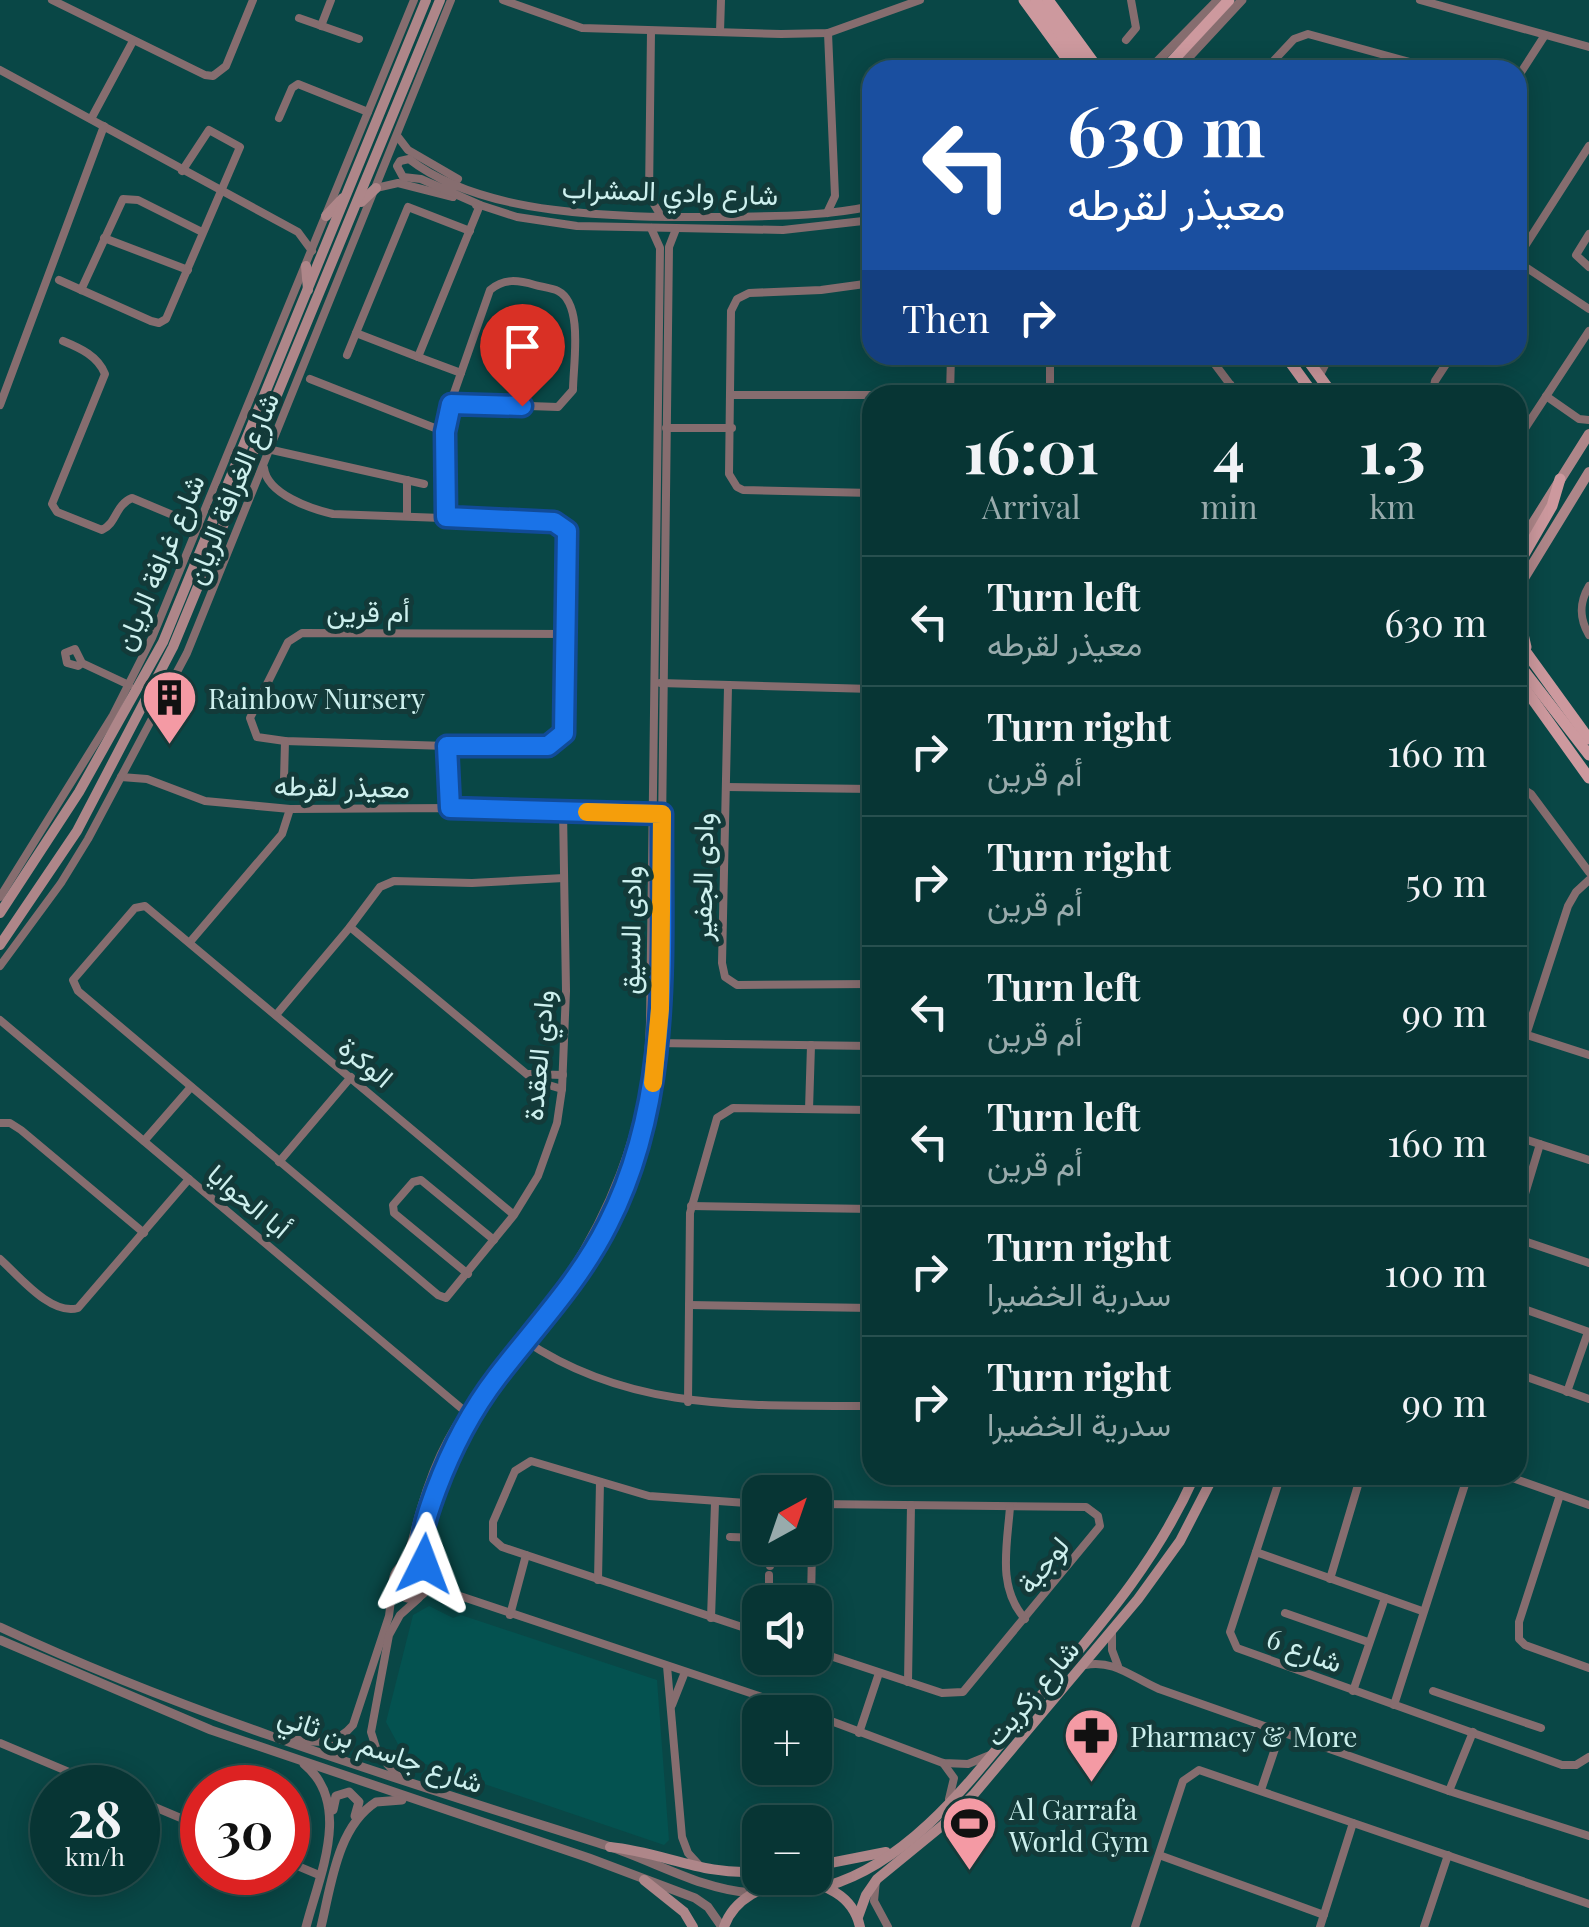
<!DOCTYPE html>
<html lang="en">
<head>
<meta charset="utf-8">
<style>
  :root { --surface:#073534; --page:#154040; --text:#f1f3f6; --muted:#98abac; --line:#28504f }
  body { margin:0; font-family:"Playfair Display",Vazirmatn,serif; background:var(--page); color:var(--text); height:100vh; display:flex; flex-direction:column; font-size:38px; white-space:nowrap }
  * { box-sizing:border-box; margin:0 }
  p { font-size:32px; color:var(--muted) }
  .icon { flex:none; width:55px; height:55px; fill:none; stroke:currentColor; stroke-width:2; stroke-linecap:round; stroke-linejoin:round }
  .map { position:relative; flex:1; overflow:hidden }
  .panel { position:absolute; left:862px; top:385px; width:665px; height:1100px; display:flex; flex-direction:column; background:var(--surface); border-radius:30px; box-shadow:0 5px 25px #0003,0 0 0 2px var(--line) }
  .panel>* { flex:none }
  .top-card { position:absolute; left:862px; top:60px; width:665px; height:305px; border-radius:30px; box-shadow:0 5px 25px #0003,0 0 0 2px var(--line); background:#1a4fa0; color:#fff; overflow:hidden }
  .needle { width:65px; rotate:40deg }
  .controls { position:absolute; left:742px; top:1475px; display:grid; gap:20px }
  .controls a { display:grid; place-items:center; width:90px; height:90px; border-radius:20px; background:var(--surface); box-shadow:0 5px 25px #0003,0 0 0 2px var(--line); font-size:50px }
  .speed { position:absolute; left:30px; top:1765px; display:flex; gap:20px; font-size:50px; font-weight:700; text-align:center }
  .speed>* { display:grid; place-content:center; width:130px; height:130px; border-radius:50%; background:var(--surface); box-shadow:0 5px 25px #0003,0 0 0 2px var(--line); line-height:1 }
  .speed small { font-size:25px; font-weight:400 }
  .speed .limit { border:15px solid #d22; background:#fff; color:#111 }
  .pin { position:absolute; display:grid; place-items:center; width:85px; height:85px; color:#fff; margin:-102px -42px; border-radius:50% 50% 50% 0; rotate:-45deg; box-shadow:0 0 10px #0007 }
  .pin .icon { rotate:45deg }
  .me { position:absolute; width:110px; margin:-55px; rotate:3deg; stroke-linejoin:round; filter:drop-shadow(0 0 8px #0008) }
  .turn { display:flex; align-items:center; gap:35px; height:210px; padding:0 40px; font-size:45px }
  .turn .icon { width:130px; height:130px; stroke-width:2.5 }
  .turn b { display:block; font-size:70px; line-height:85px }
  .then { display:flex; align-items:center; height:95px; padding:0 40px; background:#0003; gap:20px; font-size:38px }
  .eta { display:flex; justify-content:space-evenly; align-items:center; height:170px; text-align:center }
  .eta b { font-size:60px; font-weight:700; line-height:70px }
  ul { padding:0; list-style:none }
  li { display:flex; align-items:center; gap:30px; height:130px; padding:0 40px; border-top:2px solid var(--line) }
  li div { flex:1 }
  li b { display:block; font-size:38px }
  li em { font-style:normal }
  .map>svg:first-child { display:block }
  .built { fill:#045250 }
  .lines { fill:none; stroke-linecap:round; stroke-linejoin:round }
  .minor { stroke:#866d6f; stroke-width:8 }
  .tertiary { stroke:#866d6f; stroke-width:9 }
  .secondary { stroke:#ae8689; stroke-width:10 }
  .primary { stroke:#cd999e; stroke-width:11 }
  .route-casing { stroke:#114b97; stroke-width:25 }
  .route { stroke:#1a73e8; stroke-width:18 }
  .slow { stroke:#f59e0b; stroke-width:18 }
  .labels { text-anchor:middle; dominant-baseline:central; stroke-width:10; stroke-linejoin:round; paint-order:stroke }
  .street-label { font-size:28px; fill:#cdf0ee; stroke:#133a39 }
  .poi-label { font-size:28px; fill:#cdf0ee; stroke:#133a39; text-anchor:start }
</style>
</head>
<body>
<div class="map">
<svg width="1589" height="1927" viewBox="0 0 1589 1927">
  <rect width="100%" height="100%" fill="#094746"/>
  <polygon class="built" points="429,1606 453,1618 461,1615 657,1680 669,1840 664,1845 405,1757 386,1722 413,1615"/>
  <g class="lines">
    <g class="minor">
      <polyline points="52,0 205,75 213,76 226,66 253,0"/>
      <polyline points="503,0 582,28 781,34 828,33 920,0"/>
      <polyline points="1420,0 1589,47"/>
      <polyline points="299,18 359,39"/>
      <polyline points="321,26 331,0"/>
      <polyline points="651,31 649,196 661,216"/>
      <polyline points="720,32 721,0"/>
      <polyline points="1126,40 1136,28 1131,0"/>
      <polyline points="0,70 298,232 312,251"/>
      <polyline points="1265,70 1294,39 1308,34 1439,70"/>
      <polyline points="1518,77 1545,35"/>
      <polyline points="279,118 292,88 298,84 368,112"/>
      <polyline points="91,119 133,41"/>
      <polyline points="398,137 408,150 458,179"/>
      <polyline points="376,188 398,183 453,197"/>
      <path d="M872,206c-50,11 -101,10 -152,11 -93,0 -234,2 -311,-58l-9,2 -3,5 6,11 18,2 59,26 37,12 60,9 206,4 89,-10"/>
      <polyline points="827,213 835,196 828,33"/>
      <polyline points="1589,234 1576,255 1589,267"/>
      <polyline points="104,238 188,270"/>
      <polyline points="1518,257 1589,146"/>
      <polyline points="1518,262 1589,309"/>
      <polyline points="59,280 151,321 159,323 166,319 240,147 209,130 182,171"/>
      <polyline points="872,283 821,290 749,293 737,299 731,311 729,474 737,487 743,490 872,493"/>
      <polyline points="81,290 123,199 138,200 202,232"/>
      <path d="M63,341c17,7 35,15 42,33l-53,130 5,8 45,18c15,-7 13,-25 30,-32l67,28"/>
      <polyline points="347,355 356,333"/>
      <polyline points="1208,355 1238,395"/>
      <polyline points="418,357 356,333 408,207 470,231"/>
      <polyline points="461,373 418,357 480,205 476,205"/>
      <polyline points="1319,377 1330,355"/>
      <polyline points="310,379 445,432"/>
      <polyline points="1050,393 1129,395"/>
      <polyline points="731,395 872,395"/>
      <polyline points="950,395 951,355"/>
      <polyline points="1050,395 1050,355"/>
      <polyline points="1208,395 1231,385"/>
      <polyline points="1432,395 1435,381 1452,355"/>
      <polyline points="1546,396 1579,419 1589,420"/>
      <polyline points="0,405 104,126"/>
      <polyline points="666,428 732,428"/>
      <polyline points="1518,439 1589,331"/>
      <polyline points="272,450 424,484"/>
      <path d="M264,468c3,26 47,41 69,46l220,8 14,9 -3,202 -16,13h-101l-162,-5 -28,-4 -7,-19 38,-76 14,-9 264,1"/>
      <polyline points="407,480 407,516"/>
      <path d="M446,517l1,-104c14,-41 29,-82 43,-123 14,-12 28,-10 45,-5 7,2 17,3 23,6 26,13 15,74 15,99l-15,17 -107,-4"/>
      <path d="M1589,586c-10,17 -10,32 0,49"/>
      <polyline points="82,663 78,666 67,663 65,653 75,649 82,663 129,685"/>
      <polyline points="660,683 872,689"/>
      <polyline points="728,687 722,963 725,977 737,985 872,984"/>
      <polyline points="447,746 450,808"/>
      <polyline points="121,777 147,779 205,801 290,809 450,808 657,814"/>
      <polyline points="284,780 285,741"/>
      <polyline points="1518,786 1531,794 1589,872"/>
      <polyline points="726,787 872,789"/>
      <polyline points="0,897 113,715 152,638 414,0"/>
      <polyline points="350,927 535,1081 562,1089"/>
      <polyline points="190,942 282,834 290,809"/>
      <polyline points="0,966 61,883 88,839 187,653 451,0"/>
      <polyline points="276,1015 350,927 380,887 394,881 472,883 564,878"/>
      <polyline points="0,1020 467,1413"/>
      <polyline points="1518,1032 1589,1055"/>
      <polyline points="1526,1035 1568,906 1576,892 1589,880"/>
      <polyline points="654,1043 872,1046"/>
      <polyline points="529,1074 563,1075"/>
      <polyline points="809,1109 811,1045"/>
      <polyline points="0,1123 10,1123 21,1130 144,1233"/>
      <polyline points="1518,1137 1589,1160"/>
      <polyline points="144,1141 191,1087"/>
      <polyline points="279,1162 351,1077"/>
      <polyline points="691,1206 872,1209"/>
      <polyline points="514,1215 145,906 135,908 73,980 78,991 438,1295 446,1298 514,1215 538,1176 557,1123 562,1089 566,991 563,811"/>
      <polyline points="1518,1217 1540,1144"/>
      <polyline points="1518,1239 1589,1263"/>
      <path d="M0,1259c19,17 51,57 78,49l111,-129"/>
      <polyline points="468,1274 394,1213 393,1205 413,1182 421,1180 494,1240"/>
      <polyline points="689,1305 872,1308"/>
      <polyline points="1518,1307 1589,1332"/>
      <path d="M524,1340c108,73 225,65 348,66"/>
      <polyline points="1518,1374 1589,1399"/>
      <polyline points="1567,1392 1588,1332"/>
      <polyline points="688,1402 690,1213 717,1118 733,1108 872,1110"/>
      <polyline points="1262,1475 1280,1479"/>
      <polyline points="1281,1475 1230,1632 1237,1648 1562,1765 1576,1765 1589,1757"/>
      <polyline points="1504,1475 1589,1505"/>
      <polyline points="1560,1495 1519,1622 1519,1639 1525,1645 1589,1668"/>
      <polyline points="760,1504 649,1496 531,1461 515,1471 493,1522 493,1539 502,1547 760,1633"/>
      <polyline points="815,1504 1086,1507 1098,1516 1100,1526 963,1692 942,1693 815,1651"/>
      <path d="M1010,1507c-3,40 -13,80 15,112"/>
      <polyline points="730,1537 760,1538"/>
      <polyline points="1256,1552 1422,1611"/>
      <circle cx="411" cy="1581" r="18"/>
      <polyline points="770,1566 770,1548"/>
      <path d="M399,1568c13,-18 15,-37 21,-57 7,-24 16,-49 28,-71 27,-50 61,-85 95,-129 64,-84 105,-183 107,-289l10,-774 -9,-20"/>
      <path d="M426,1571c-9,-29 0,-54 10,-81 15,-41 35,-79 61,-114 17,-22 37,-42 55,-64 21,-28 41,-58 57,-90 36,-72 48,-148 51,-228l9,-747 7,-18"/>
      <polyline points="429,1576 454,1594 807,1712"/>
      <polyline points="1330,1579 1361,1475"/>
      <polyline points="598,1580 600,1482"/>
      <polyline points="769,1602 769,1575"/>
      <polyline points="811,1602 812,1548"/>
      <polyline points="1285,1613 1368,1642"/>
      <polyline points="510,1615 526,1555"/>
      <polyline points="711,1618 715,1503"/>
      <polyline points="1112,1632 1112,1650 1118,1666"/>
      <path d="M1085,1665c29,-6 48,13 74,24l290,102 140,45"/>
      <polyline points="667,1666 682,1837 688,1853 699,1865"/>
      <polyline points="908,1682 911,1505"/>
      <polyline points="1353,1691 1385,1598"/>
      <polyline points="1433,1691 1541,1728"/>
      <polyline points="672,1705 685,1672"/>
      <polyline points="1394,1705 1468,1475"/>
      <polyline points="815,1715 943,1763 968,1764 990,1755"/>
      <polyline points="859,1733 879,1673"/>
      <path d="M286,1738c26,4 48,10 67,-13l36,-109 4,-32"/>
      <polyline points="0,1743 107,1788"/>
      <polyline points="943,1763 954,1778 949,1799"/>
      <polyline points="398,1776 378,1754 371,1732 389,1635 400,1615 419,1598"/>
      <polyline points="1261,1790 1281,1731"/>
      <polyline points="1449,1791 1473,1732"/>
      <polyline points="138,1800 202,1827"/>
      <polyline points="1159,1855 1324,1915"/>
      <polyline points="288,1862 319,1875"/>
      <polyline points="876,1880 874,1901 888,1927"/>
      <polyline points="1135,1927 1183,1781 1199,1770 1589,1904"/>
      <polyline points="1320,1927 1353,1823"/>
      <polyline points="1424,1927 1448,1855"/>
    </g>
    <g class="tertiary">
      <polyline points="1149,70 1218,0"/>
      <polyline points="1177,70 1242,0"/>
      <path d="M0,1627c195,91 404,154 608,219 48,16 94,44 144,47"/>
      <polyline points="0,1640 211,1730 589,1858 695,1898 708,1907 722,1927"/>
      <path d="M304,1764c49,40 15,112 2,163"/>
      <polyline points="333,1810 336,1796 349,1792 359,1802 355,1816"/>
      <path d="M321,1927c10,-41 16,-100 55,-125l26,-2"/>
    </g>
    <g class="secondary">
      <polyline points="361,202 376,188"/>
      <polyline points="326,216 343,198"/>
      <polyline points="306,266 308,290"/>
      <polyline points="1518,547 1589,434"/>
      <polyline points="1518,588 1589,472"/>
      <polyline points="0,913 79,792 163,642 426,0"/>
      <polyline points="0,945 77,831 173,647 440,0"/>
      <path d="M610,1847c53,5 95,30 150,24"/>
      <polyline points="815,1866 886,1852"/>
      <polyline points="644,1880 684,1912 693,1927"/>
      <path d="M827,1886c87,-25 149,-113 205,-180 64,-76 122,-139 163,-231"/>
      <polyline points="858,1917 866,1895 877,1879 943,1825 974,1794 1138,1599 1180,1541 1214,1475"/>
      <path d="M724,1927c19,-56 122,-63 136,0"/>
    </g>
    <g class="primary">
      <polyline points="1024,0 1075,70"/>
      <polyline points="1036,0 1087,70"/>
      <polyline points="1048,0 1099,70"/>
      <polyline points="1164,70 1229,0"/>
      <polyline points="1285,355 1314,395"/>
      <polyline points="1304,355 1333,395"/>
      <polyline points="1518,565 1552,506 1560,479"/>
      <polyline points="1518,613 1526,647"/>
      <polyline points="1518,641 1589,739"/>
      <polyline points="1518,663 1589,755"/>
      <polyline points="1518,679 1589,778"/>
    </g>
  </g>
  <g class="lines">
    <defs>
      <path id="route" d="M424,1564c-6,-27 3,-49 12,-74 15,-40 35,-79 61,-113 39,-51 82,-95 111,-153 65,-127 53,-272 54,-410l-212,-6 -3,-62h101l16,-13 3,-202 -13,-9 -108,-5 -1,-85 6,-28 71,2"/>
    </defs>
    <use href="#route" class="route-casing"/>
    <use href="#route" class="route"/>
    <polyline class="slow" points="587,812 662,814 660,1009 653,1083"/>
  </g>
  <defs>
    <symbol id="building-pin" viewBox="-11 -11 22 30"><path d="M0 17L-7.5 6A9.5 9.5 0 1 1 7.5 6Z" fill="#f49aa4" stroke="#133a39"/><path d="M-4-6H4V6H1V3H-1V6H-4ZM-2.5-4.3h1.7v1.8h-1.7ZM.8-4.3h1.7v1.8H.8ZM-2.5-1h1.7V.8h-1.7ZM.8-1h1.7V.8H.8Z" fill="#111"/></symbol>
    <symbol id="pharmacy-pin" viewBox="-11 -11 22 30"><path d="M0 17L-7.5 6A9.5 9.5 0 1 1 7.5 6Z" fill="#f49aa4" stroke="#133a39"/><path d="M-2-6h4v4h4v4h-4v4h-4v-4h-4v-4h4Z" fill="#111"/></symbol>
    <symbol id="stadium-pin" viewBox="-11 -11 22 30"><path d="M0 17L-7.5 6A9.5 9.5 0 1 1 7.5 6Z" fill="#f49aa4" stroke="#133a39"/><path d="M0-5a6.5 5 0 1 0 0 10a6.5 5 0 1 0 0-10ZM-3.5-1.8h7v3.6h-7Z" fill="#111"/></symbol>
  </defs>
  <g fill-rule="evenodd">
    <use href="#building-pin" x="138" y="666" width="63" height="86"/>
    <use href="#pharmacy-pin" x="1060" y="1704" width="63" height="86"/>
    <use href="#stadium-pin" x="938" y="1792" width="63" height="86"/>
  </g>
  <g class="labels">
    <g class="street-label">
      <text transform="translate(670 190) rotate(2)">شارع وادي المشراب</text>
      <text transform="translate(231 488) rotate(-68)">شارع الغرافة الريان</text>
      <text transform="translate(158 562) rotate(-67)">شارع غرافة الريان</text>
      <text x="368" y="610">أم قرين</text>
      <text transform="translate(342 785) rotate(1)">معيذر لقرطه</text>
      <text transform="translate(701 877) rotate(-89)">وادى الجفير</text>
      <text transform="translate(629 930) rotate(-89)">وادى السيق</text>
      <text transform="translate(537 1055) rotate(-85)">وادي العقدة</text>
      <text transform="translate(367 1061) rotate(40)">الوكرة</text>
      <text transform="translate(250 1200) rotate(40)">أبا الحوايا</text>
      <text transform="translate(1042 1564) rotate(-50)">لوجبة</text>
      <text transform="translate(1305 1649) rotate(20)">شارع 6</text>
      <text transform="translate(1031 1692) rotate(-50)">شارع زكريت</text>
      <text transform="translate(381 1748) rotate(19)">شارع جاسم بن ثاني</text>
    </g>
    <g class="poi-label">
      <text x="208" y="697">Rainbow Nursery</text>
      <text x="1130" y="1735">Pharmacy &amp; More</text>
      <text x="1009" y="1808">Al Garrafa<tspan x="1009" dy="32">World Gym</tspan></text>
    </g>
  </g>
</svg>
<div class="controls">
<a><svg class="needle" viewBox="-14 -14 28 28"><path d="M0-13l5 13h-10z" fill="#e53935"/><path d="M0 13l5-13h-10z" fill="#98abac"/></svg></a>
<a><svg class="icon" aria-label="sound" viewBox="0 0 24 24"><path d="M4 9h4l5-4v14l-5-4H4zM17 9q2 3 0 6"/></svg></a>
<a>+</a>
<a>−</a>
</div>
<div class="speed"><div>28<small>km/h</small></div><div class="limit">30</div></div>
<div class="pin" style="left:522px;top:406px;background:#d93025"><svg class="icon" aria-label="arrive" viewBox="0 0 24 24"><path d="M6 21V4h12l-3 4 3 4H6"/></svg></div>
<svg class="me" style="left:424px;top:1564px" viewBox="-20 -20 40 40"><path d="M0-17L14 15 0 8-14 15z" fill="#1a73e8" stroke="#fff" stroke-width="4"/></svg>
<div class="top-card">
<div class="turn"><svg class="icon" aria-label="left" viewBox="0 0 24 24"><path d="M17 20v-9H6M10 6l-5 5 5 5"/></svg><div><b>630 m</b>معيذر لقرطه</div></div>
<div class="then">Then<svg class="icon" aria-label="right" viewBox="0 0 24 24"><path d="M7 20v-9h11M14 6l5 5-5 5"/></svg></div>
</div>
<section class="panel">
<div class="eta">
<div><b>16:01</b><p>Arrival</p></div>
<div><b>4</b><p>min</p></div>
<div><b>1.3</b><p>km</p></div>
</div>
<ul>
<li><svg class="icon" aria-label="left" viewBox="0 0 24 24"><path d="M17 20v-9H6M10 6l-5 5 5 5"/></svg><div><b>Turn left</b><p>معيذر لقرطه</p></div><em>630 m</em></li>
<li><svg class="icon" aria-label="right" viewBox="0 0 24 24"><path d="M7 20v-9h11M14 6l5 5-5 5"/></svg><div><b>Turn right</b><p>أم قرين</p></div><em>160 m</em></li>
<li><svg class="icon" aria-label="right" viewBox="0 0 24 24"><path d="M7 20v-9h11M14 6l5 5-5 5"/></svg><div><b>Turn right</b><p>أم قرين</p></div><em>50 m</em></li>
<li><svg class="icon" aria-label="left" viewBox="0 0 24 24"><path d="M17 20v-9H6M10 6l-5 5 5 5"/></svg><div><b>Turn left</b><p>أم قرين</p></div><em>90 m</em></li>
<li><svg class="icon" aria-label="left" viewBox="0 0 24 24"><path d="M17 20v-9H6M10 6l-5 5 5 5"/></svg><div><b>Turn left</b><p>أم قرين</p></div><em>160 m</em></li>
<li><svg class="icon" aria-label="right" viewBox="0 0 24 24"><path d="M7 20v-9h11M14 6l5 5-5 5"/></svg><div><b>Turn right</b><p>سدرية الخضيرا</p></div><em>100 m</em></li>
<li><svg class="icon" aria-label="right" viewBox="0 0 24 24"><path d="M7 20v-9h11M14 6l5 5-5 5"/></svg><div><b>Turn right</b><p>سدرية الخضيرا</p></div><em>90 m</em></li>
</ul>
</section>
</div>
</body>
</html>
